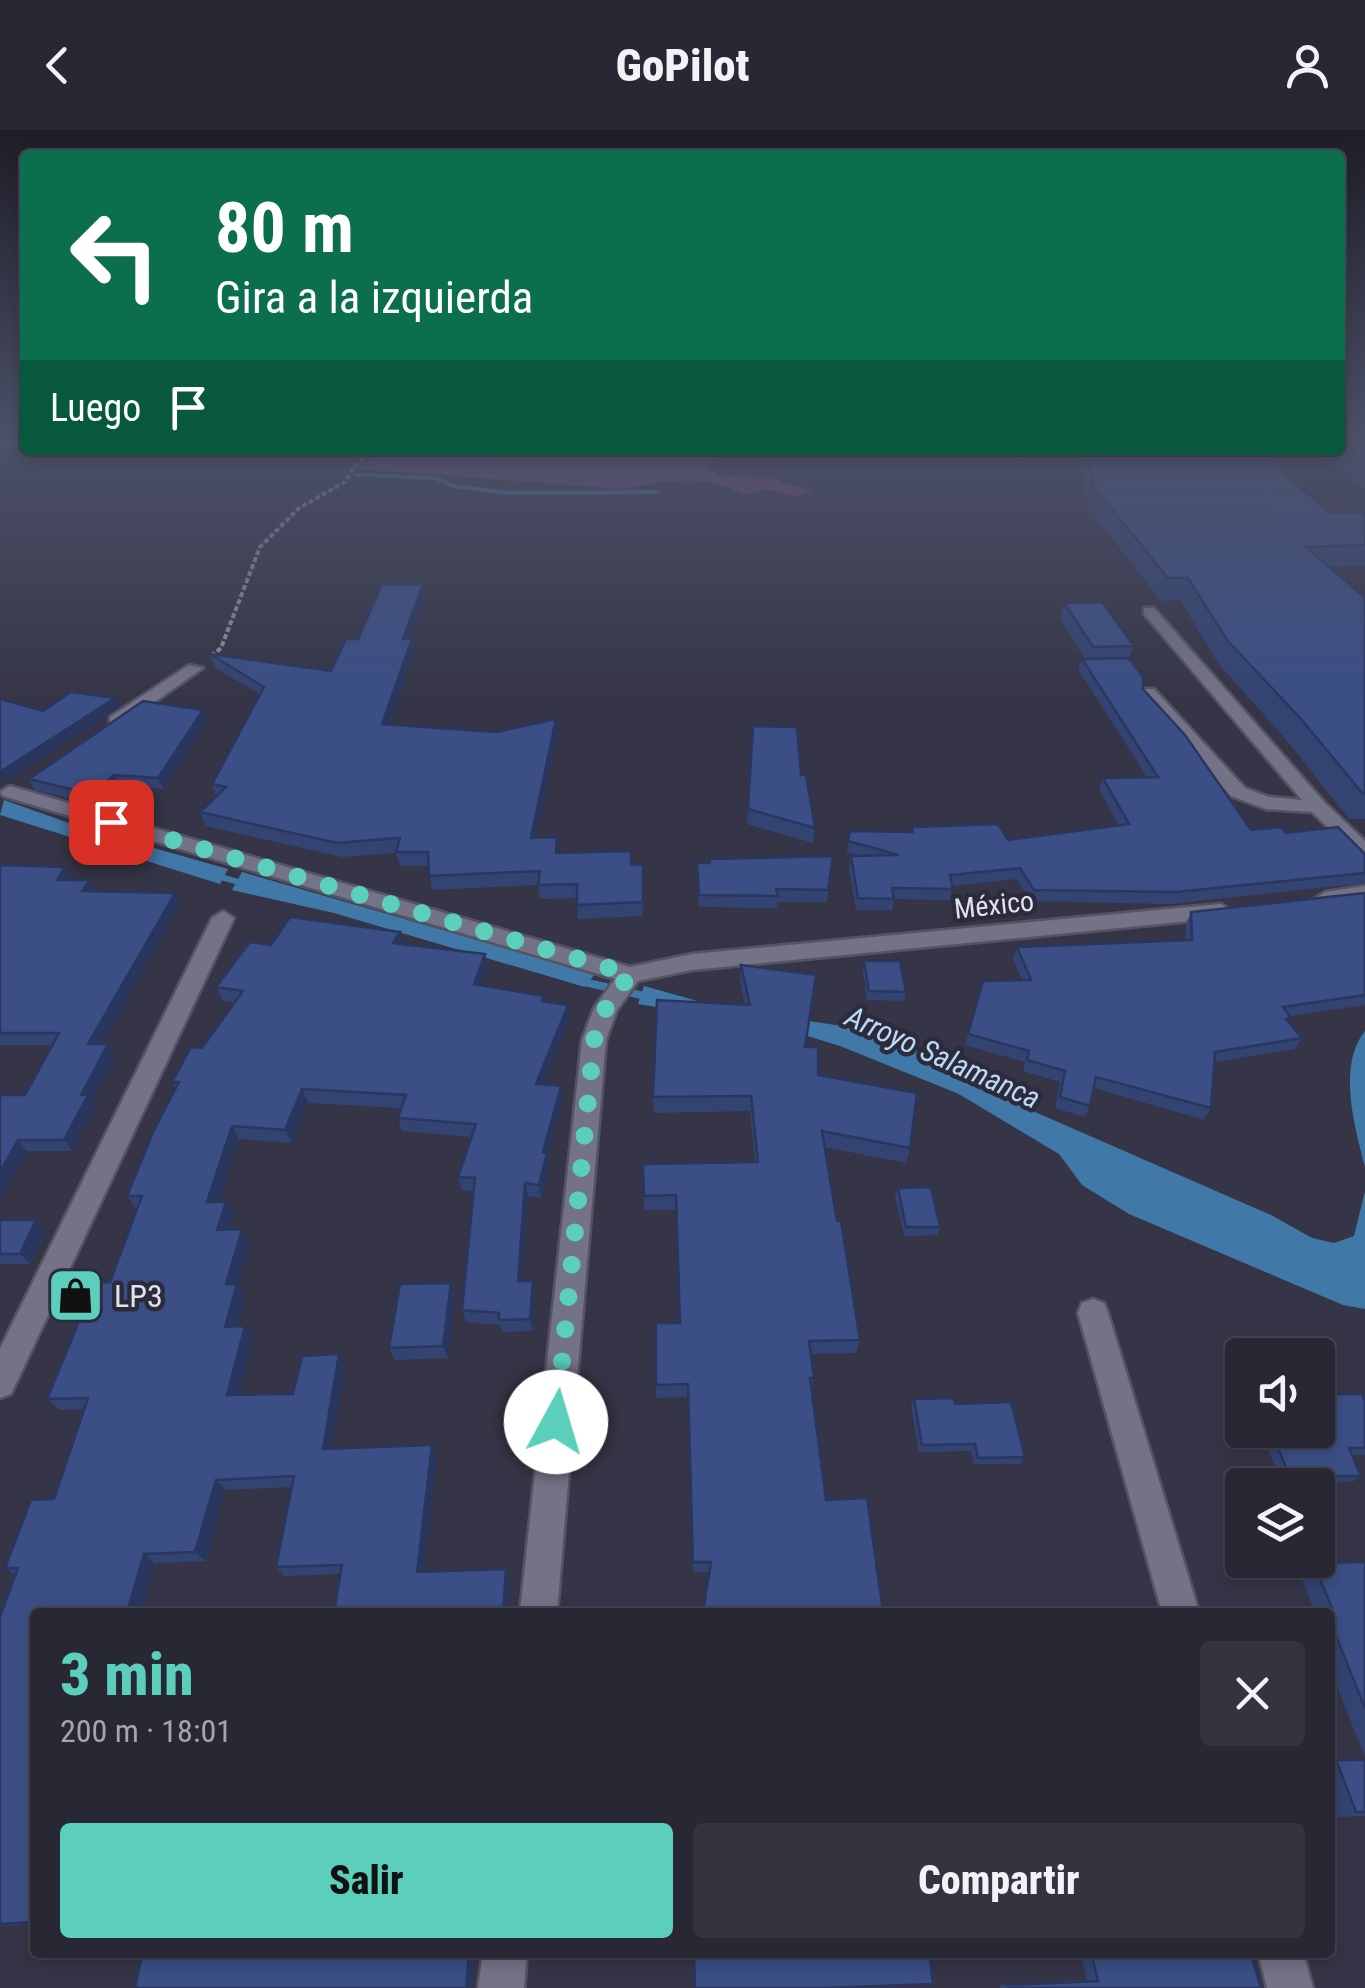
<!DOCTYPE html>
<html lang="es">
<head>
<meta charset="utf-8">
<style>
  :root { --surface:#282835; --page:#343441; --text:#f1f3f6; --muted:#a5a6ad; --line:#444450; --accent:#5bcebc }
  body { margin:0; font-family:"Roboto Condensed",sans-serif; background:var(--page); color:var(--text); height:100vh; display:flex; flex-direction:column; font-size:38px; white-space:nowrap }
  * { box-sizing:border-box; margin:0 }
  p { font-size:32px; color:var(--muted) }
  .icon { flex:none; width:55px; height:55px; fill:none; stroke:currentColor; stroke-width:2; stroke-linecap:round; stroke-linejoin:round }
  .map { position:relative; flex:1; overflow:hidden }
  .side { position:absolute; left:30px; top:1478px; width:1305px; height:350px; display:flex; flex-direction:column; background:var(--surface); border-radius:10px; box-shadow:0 5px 15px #0003,0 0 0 2px var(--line) }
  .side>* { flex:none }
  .top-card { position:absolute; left:20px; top:20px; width:1325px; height:305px; border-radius:10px; box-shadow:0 5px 15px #0003,0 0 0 2px var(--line); background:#0b6e4f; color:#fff; overflow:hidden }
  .buttons { position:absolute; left:1225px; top:1208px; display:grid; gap:20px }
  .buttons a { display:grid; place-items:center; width:110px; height:110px; border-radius:10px; background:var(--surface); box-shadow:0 5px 15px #0003,0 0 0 2px var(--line); font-size:50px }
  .pin { position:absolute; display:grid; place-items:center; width:85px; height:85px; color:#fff; margin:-42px; border-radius:20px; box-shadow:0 5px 15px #0006 }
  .me { position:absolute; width:110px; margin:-55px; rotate:6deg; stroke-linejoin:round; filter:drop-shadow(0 0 8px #0008) }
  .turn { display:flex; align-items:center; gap:35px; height:210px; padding:0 30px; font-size:45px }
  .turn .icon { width:130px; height:130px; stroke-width:2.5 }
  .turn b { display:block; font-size:70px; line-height:85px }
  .then { display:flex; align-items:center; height:95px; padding:0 30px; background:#0003; gap:20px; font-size:38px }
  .round { display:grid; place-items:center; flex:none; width:105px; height:105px; border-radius:10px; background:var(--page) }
  .headline { display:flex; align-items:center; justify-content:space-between; height:170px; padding:0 30px }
  h1 { font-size:60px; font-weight:800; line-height:75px; color:var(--accent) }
  .action { display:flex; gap:20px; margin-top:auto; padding:20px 30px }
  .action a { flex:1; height:115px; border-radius:10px; background:var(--accent); color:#111; font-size:40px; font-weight:800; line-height:115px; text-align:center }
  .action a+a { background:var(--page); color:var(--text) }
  header { display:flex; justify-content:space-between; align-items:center; height:130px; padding:0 30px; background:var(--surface); font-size:45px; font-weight:800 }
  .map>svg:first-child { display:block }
  .green { fill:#764770 }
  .water { fill:#4078a8 }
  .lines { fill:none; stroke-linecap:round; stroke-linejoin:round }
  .stream { fill:#4078a8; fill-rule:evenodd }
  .minor-casing { stroke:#555362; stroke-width:5 }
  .path { stroke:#908f9e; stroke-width:4; stroke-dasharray:5 2.5; stroke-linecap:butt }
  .minor { fill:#747286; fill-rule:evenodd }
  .wall { fill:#334473 }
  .shaded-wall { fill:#29375e }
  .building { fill:#3b4f86; stroke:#29375e; stroke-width:2.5 }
  .route { stroke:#5bcebc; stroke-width:18; stroke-dasharray:0 32.4 }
  .labels { text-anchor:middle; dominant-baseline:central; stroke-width:9; stroke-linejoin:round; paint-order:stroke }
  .street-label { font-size:28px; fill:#e3e2ee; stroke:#2c2b3c }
  .water-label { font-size:30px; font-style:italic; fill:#bbd9f5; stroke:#2c2b3c }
  .near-poi-label { font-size:32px; fill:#e3e2ee; stroke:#2c2b3c; text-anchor:start }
</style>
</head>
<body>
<header><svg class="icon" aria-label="back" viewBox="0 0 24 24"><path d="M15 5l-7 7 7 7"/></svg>GoPilot<svg class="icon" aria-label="person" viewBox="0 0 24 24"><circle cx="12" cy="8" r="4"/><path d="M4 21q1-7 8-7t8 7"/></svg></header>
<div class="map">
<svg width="1365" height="1858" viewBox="0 0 1365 1858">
  <rect width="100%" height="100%" fill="#363547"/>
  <path class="green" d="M380,320h341l-3,9 -14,8 19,11c18,-5 31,2 50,-1l12,7 28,7 -17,6 -29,-8 -24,6c-33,-21 -81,-15 -118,-6l-266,-20z"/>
  <g class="water">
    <polygon points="4,670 83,698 228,739 220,754 0,685"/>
    <polygon points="242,742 595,844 585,857 334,783 232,760"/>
    <polygon points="644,856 723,878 842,896 942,928 956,949 993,954 1035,982 1273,1086 1312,1108 1334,1113 1354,1106 1365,1061 1365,1179 1343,1175 1129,1084 1082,1055 1059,1024 959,964 840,916 775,896 638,874"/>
    <path d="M1365,901v136c-10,-40 -28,-101 0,-136z"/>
  </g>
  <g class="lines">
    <g class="stream">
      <polygon points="25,311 25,315 0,316 0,312"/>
      <polygon points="356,343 436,346 454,354 507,361 658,360 661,362 658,364 507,365 453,358 435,350 354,346"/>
      <polygon points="210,741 257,754 258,756 253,759 206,746 206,742"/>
      <polygon points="575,846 658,865 664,869 658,873 571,853 569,850 571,847"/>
    </g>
    <defs>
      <g id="minor">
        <polygon points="1144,478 1154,478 1325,673 1365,711 1365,728 1358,726 1312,682 1266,679 1231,666 1142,567 1142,559 1154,559 1245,658 1269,667 1302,670 1144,484"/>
        <polygon points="189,535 203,538 122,595 110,595 110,587"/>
        <polygon points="10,656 630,837 692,824 1221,774 1232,781 1221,788 692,840 638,851 617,880 606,910 557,1482 520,1482 582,910 594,878 615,849 3,666 0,662"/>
        <polygon points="1365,756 1365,770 1325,776 1314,769 1325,762"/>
        <polygon points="223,781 234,788 11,1264 0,1268 0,1219 212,788"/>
        <polygon points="1093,1169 1104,1173 1108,1183 1199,1482 1162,1482 1078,1183 1082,1173"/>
        <polygon points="483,1822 527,1822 524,1858 478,1858"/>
        <polygon points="1258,1822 1303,1822 1313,1858 1267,1858"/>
      </g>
    </defs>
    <use href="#minor" class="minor-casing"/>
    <polyline class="path" points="211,526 221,518 260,417 299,378 345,352 354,337 375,320"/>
    <use href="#minor" class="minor"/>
  </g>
  <g class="wall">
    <polygon points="1340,308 1365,308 1365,360 1314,320 1340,320"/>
    <polygon points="1082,320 1256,320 1330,383 1365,382 1365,436 1329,437 1365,468 1365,689 1349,689 1289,613 1218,533 1180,470 1161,471 1087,376 1083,335 1086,324"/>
    <polygon points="426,466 410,509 412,509 415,521 390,594 497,602 556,589 558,602 536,708 558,723 632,734 644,748 643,786 578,789 577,768 540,769 538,755 432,760 428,736 400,736 396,723 342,727 206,696 200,682 216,666 212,654 260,564 214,537 210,524 331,541 358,509"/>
    <polygon points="1064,473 1134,516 1129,528 1143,559 1251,700 1286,703 1365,724 1365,753 1171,774 1030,771 1017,749 952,756 950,770 894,769 892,780 856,780 849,738 851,726 861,726 847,722 850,701 911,702 912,697 1008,710 1119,696 1099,659 1103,648 1147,647 1078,539 1082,529 1085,529 1060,489"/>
    <polygon points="203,580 207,591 163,659 119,656 97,675 35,660 29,649"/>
    <polygon points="753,596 801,645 815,698 813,713 747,694"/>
    <polygon points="833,726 827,772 777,772 777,778 699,777 697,733"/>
    <polygon points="0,735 65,737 71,750 96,762 180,774 102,914 108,914 116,926 92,972 95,977 72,1021 27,1021 0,1071 0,965 25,965 53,915 0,915"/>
    <polygon points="1365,763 1365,875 1290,886 1291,888 1289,892 1302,908 1295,919 1214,932 1211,978 1204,990 1094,958 1090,976 1085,987 1055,978 1060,952 1023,941 1025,932 965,915 983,851 1022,850 1013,829 1017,817 1186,811 1186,794 1191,782"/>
    <polygon points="403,814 485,824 488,838 482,855 544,866 545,871 570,889 543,955 563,970 548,1026 549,1036 541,1068 528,1066 522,1151 536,1163 533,1201 502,1202 500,1195 466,1192 462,1180 473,1061 462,1060 458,1047 472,1007 402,1001 398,988 401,978 308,973 292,1013 239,1009 219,1072 234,1085 229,1099 250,1112 238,1154 245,1166 237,1196 245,1196 253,1208 239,1265 293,1264 345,1236 332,1319 437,1325 424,1442 510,1448 508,1482 334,1482 340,1444 285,1446 276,1437 292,1357 225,1360 206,1431 155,1433 141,1482 35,1482 35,1794 0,1796 0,1487 15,1445 5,1438 54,1369 84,1279 60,1280 47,1269 110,1152 137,1080 127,1066 176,958 172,952 202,918 234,873 223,871 216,857 271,815"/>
    <polygon points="864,831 906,862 904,871 867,870 863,840"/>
    <polygon points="741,835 805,917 818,945 910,1018 906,1033 824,1017 860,1210 856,1223 811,1224 814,1248 812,1259 709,1442 693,1442 688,1267 656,1268 656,1193 679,1193 676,1080 644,1080 643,1034 755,1032 750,981 654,983 653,967 745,874 740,851"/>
    <polygon points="898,1058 940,1097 938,1105 904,1106 895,1066"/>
    <polygon points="0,1090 36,1090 46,1101 30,1134 0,1134"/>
    <polygon points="451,1153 455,1166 448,1228 395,1230 389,1218"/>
    <polygon points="1319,1264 1365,1272 1365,1325 1352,1325 1361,1346 1352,1352 1282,1353 1260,1300 1318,1300"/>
    <polygon points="914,1269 955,1274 1025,1327 1020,1334 974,1334 971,1321 919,1322 911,1276"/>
    <polygon points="1365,1432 1365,1627 1330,1539 1330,1482 1315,1482 1299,1442 1313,1433"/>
    <polygon points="1336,1630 1365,1630 1365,1686 1338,1687 1330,1666 1330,1632"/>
    <polygon points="1080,1822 1250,1822 1261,1858 1000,1858 1000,1855 1087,1850"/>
  </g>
  <g class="shaded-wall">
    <polygon points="423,454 426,466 406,521 403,509"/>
    <polygon points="412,509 415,521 385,607 382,594"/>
    <polygon points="115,568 119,578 6,652 0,642"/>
    <polygon points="203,580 207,591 163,659 158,648"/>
    <polygon points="556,589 558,602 533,722 531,708"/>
    <polygon points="114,645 119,656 97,675 91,664"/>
    <polygon points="65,737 72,749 64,761 57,750"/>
    <polygon points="90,750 96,762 82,761"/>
    <polygon points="175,763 180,774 95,926 88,914"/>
    <polygon points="400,802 403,816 393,813"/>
    <polygon points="485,824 488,838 477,868 474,854"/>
    <polygon points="568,875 570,889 538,968 536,954"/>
    <polygon points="108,914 116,926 92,972 95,977 72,1021 64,1010 81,965"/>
    <polygon points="561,956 563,970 548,1026 549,1036 541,1068 539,1055 543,1022"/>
    <polygon points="302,959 308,973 292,1013 285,1000"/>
    <polygon points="232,996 239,1009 215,1085 207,1072"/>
    <polygon points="18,1010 27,1021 0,1071 0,1042"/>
    <polygon points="525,1053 528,1066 521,1164 518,1151"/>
    <polygon points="226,1072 234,1085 225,1113 217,1100"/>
    <polygon points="36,1090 46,1101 30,1134 20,1124"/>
    <polygon points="242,1099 250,1112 238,1154 245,1166 233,1209 225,1197 226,1154"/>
    <polygon points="533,1151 536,1163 533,1201 530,1189"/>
    <polygon points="451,1153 455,1166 448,1228 443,1216"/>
    <polygon points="245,1196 253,1208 236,1277 227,1265"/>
    <polygon points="339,1224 345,1236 330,1329 323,1319"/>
    <polygon points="432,1315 437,1325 423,1451 417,1442"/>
    <polygon points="216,1350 225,1360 206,1431 195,1422"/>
    <polygon points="144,1424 155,1433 141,1482 127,1482"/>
    <polygon points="506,1439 510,1448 508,1482 503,1482"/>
    <polygon points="469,1822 475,1822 472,1858 466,1858"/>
  </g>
  <g class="building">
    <polygon points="1340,308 1365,308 1365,333 1340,315"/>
    <polygon points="1089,320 1256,320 1330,383 1365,382 1365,415 1306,417 1365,468 1365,664 1363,664 1301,589 1227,510 1188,448 1168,448 1093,356"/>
    <polygon points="382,454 423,454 403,509 412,509 382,594 497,602 556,589 531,708 557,707 556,723 631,721 631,734 643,735 643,772 577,775 577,754 538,755 540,741 429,746 428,722 396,722 400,708 337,713 200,682 226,657 212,654 264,557 210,524 331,541 346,509 358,509"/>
    <polygon points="1102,472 1134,516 1093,517 1064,473"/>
    <polygon points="1129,528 1143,547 1143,559 1185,605 1251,700 1281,697 1286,703 1338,697 1365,724 1365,743 1176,762 1034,760 1020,738 950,745 953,759 892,758 894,769 858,768 851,726 899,725 848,711 850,701 913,702 912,697 998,694 1008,710 1129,694 1103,648 1158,647 1082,529"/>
    <polygon points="71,562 115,568 0,642 0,569 43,581"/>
    <polygon points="143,571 203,580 158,648 114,645 91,664 29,649"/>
    <polygon points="753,596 797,597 801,645 806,645 815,698 748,679"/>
    <polygon points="833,726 828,760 776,759 778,766 699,765 697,733 710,733 710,729"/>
    <polygon points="0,735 65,737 57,750 90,750 82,761 175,763 88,914 108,914 81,965 88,965 64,1010 18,1010 0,1042 0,965 25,965 59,903 0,903"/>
    <polygon points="1365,763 1365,865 1283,877 1291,888 1286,889 1302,908 1215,922 1211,978 1096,947 1090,976 1060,967 1065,941 1027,930 1029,921 968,904 983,851 1031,850 1017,817 1192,810 1191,782"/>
    <polygon points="290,787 400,802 393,813 485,824 474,854 544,866 542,871 568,875 536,954 561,956 543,1022 547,1023 539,1055 525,1053 518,1151 533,1151 530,1189 499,1190 499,1183 462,1180 475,1048 458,1047 476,994 398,988 406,965 302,959 285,1000 232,996 207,1072 226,1072 217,1100 242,1099 226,1154 237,1154 225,1197 245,1196 227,1265 293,1264 302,1226 339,1224 323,1319 432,1315 417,1442 506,1439 503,1482 334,1482 342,1435 276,1437 294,1346 216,1350 195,1422 144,1424 127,1482 35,1482 35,1792 0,1794 0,1487 18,1438 5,1438 31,1370 54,1369 88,1268 47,1269 95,1153 110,1152 142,1066 127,1066 153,1002 179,952 172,952 191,917 202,918 243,861 216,857 250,812 271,815"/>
    <polygon points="864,831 900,831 906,862 869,861"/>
    <polygon points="741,835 816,845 805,917 818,917 818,945 917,963 910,1018 822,1001 837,1091 841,1091 860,1210 809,1211 814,1248 810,1248 826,1370 867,1368 883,1482 703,1482 711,1432 693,1432 688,1254 656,1255 656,1193 680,1193 676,1065 644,1066 643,1034 758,1032 751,966 653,967 657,870 750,875"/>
    <polygon points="931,1057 940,1097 906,1097 898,1058"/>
    <polygon points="0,1090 36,1090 20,1124 0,1124"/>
    <polygon points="451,1153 443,1216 389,1218 400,1154"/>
    <polygon points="1318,1261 1319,1264 1362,1264 1365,1272 1365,1318 1349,1318 1361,1346 1290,1346 1270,1300 1318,1300"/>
    <polygon points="954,1268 955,1274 1011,1272 1025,1327 978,1328 975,1314 922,1315 914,1269"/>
    <polygon points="1365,1432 1365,1578 1330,1491 1330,1482 1326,1482 1325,1478 1332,1478 1313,1433"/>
    <polygon points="998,1478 1101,1478 1103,1482 999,1482"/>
    <polygon points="1336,1630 1365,1630 1365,1682 1356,1682"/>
    <polygon points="143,1822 469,1822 466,1858 135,1858"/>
    <polygon points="694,1822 929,1822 933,1854 823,1858 695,1858"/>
    <polygon points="1091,1822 1250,1822 1261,1858 1009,1858 1008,1855 1098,1851"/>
  </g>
  <linearGradient id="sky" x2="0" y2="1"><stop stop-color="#1e1d27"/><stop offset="0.54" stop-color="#4c5169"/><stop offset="1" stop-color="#4c5169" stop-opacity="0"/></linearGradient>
  <rect width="1365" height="569" fill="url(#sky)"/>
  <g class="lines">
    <polyline class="route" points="111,692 630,844 606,878 594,910 556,1292"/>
  </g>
  <defs>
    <symbol id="shop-square" viewBox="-11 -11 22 22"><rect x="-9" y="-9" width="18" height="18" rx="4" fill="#5bcebc" stroke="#2c2b3c"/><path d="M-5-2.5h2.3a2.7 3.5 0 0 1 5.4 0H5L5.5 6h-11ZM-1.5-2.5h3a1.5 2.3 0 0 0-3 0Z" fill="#111"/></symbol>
  </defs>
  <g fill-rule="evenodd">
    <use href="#shop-square" x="44" y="1134" width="63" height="63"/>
  </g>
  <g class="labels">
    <g class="street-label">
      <text transform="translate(994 775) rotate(-6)">México</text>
    </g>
    <g class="water-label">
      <text transform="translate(943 927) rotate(24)">Arroyo Salamanca</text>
    </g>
    <g class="near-poi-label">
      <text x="114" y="1166">LP3</text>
    </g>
  </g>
</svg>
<div class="buttons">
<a><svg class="icon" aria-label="sound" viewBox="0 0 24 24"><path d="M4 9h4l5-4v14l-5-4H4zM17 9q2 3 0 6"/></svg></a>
<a><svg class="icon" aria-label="layers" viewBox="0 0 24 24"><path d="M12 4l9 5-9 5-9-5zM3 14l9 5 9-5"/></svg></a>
</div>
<div class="pin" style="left:111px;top:692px;background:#d93025"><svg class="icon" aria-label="arrive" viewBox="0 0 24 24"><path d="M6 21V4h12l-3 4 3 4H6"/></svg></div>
<svg class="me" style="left:556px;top:1292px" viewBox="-20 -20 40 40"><circle r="19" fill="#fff"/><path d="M0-13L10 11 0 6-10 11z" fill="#5bcebc"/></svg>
<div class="top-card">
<div class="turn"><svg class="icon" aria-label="left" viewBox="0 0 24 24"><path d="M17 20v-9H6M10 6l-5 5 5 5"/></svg><div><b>80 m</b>Gira a la izquierda</div></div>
<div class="then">Luego<svg class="icon" aria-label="arrive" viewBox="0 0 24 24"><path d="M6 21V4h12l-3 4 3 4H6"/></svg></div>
</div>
<section class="side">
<div class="headline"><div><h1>3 min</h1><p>200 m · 18:01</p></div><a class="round"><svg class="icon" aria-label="close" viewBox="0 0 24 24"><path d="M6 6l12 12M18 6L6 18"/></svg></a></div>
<div class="action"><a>Salir</a><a>Compartir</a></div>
</section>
</div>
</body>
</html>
